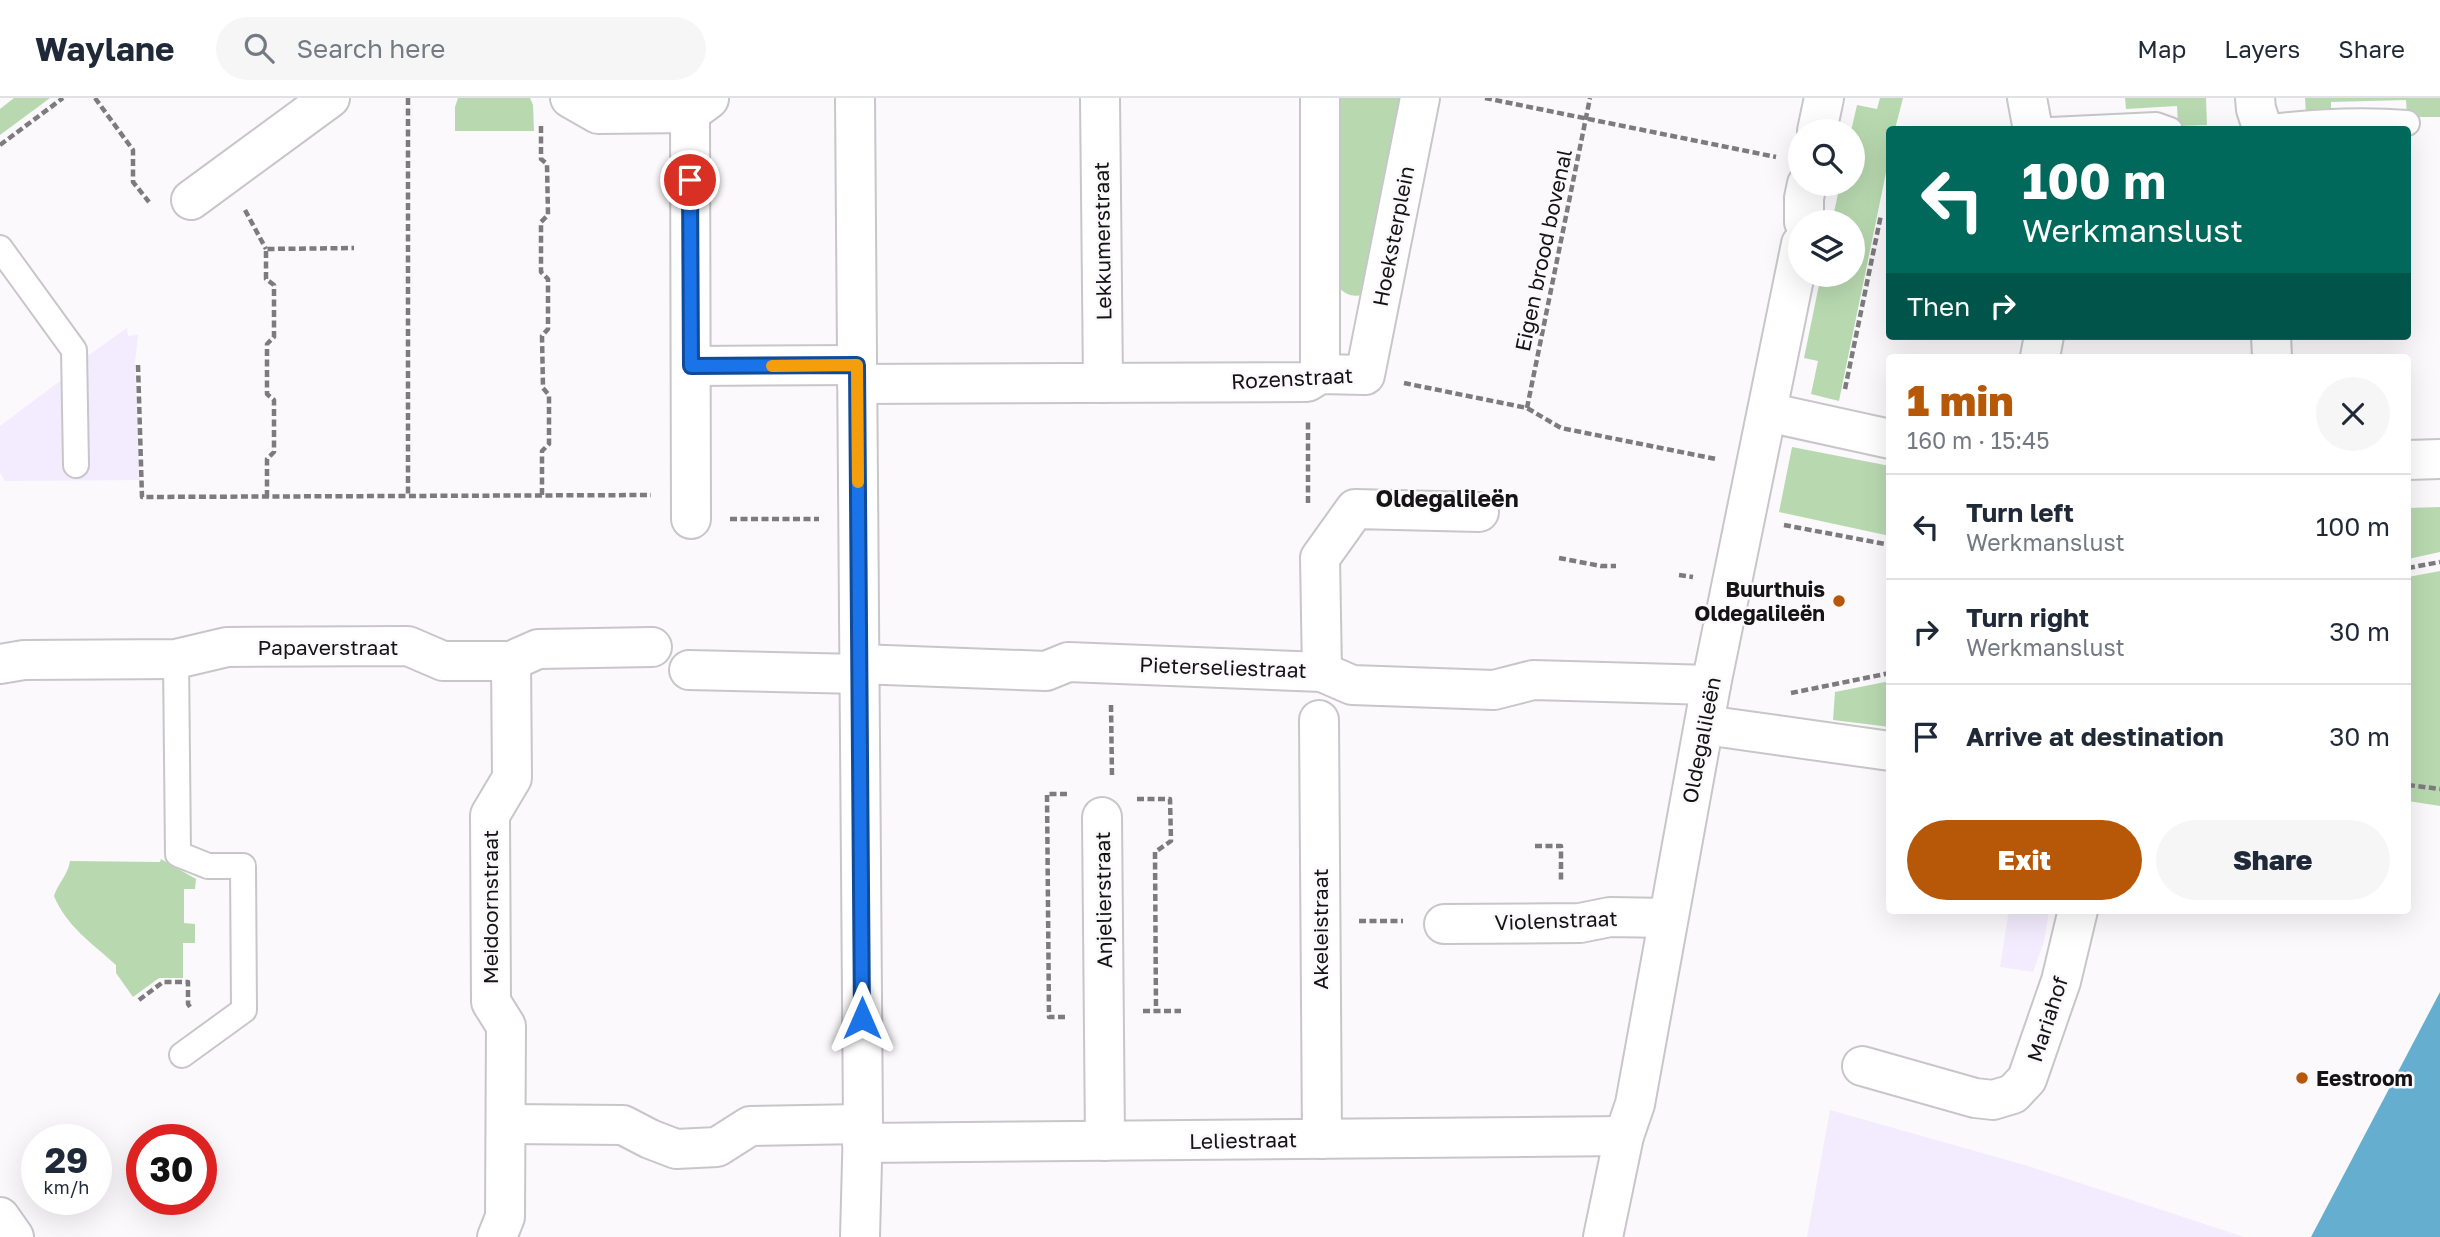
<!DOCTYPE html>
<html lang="en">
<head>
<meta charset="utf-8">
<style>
  :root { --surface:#fff; --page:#f6f6f7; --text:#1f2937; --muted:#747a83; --line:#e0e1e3; --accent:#b65808 }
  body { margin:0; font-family:"Golos Text",sans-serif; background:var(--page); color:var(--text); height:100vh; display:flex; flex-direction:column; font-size:26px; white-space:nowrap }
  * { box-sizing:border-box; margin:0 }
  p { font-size:23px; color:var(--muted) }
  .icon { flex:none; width:38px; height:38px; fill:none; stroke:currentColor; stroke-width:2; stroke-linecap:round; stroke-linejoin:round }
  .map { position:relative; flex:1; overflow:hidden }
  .details { position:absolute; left:1886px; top:256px; width:525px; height:560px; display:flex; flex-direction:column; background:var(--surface); border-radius:7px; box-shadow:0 7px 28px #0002 }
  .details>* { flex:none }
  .top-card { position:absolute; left:1886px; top:28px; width:525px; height:214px; border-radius:7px; box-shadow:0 7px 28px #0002; background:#00695c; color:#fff; overflow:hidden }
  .controls { position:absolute; left:1788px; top:21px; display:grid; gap:14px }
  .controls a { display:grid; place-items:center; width:77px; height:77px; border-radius:50%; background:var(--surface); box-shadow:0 7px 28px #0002; font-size:35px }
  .speed { position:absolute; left:21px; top:1026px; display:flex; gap:14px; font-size:35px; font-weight:700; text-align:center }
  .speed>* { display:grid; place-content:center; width:91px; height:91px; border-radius:50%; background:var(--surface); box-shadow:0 7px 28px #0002; line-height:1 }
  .speed small { font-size:18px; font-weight:400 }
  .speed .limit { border:10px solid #d22; background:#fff; color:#111 }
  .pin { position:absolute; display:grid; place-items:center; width:60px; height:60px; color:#fff; margin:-30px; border:4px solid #fff; border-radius:50%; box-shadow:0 2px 7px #0007 }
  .me { position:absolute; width:77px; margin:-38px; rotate:0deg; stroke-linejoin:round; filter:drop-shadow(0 0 5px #0008) }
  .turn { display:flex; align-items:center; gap:24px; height:147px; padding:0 21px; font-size:32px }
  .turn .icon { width:91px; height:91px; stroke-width:2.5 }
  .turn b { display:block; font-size:49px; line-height:60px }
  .then { display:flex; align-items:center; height:66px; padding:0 21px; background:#0003; gap:14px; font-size:26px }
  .round { display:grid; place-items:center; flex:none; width:74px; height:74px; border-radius:37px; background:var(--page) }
  .overview { display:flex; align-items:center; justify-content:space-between; height:119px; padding:0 21px }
  h1 { font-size:42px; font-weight:800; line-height:52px; color:var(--accent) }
  .cta { display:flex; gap:14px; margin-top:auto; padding:14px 21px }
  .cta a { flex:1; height:80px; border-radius:42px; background:var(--accent); color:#fff; font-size:28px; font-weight:800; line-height:80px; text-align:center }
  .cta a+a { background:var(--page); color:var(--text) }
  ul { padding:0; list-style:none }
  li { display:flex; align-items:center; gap:21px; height:105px; padding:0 21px; border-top:2px solid var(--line) }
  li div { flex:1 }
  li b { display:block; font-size:26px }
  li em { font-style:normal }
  header { display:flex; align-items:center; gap:42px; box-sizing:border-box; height:98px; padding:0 35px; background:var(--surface); border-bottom:2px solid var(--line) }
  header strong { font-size:33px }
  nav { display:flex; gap:38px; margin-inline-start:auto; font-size:24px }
  .search { width:490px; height:63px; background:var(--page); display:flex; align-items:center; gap:18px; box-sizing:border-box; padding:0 24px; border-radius:38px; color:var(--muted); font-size:26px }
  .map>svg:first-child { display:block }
  .industrial { fill:#f2ecfe }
  .green { fill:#b8d9b0 }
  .water { fill:#66aecf }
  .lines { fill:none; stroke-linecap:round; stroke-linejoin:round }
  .service-casing { stroke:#c8c6c9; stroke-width:28 }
  .minor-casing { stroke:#c8c6c9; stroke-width:42 }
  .tertiary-casing { stroke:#c8c6c9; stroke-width:42 }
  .path { stroke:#7d7b7d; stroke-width:4.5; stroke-dasharray:7 3.5; stroke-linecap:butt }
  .service { stroke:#fff; stroke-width:24 }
  .minor { stroke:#fff; stroke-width:38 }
  .tertiary { stroke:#fff; stroke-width:38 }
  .route-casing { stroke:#114b97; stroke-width:18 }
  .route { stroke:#1a73e8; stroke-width:12 }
  .slow { stroke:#f59e0b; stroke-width:12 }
  .poi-dot { fill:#b65808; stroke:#fbf9fb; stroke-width:2.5 }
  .labels { text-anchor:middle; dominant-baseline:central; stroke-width:5; stroke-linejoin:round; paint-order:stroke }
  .street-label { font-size:21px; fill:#151415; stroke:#fbf9fb }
  .poi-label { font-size:21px; font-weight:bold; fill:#151415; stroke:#fbf9fb; text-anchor:end }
  .neighbourhood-label { font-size:23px; font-weight:bold; fill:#151415; stroke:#fbf9fb }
</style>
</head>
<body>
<header>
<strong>Waylane</strong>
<div class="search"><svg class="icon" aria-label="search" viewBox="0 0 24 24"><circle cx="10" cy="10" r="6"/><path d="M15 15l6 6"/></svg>Search here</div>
<nav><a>Map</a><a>Layers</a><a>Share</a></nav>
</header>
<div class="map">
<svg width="2440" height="1139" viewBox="0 0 2440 1139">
  <rect width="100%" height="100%" fill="#fbf9fb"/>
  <g class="industrial">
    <polygon points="0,137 89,257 127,230 128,238 138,237 135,264 140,382 5,383 0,374 0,328 64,280 64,248 0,165"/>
    <polygon points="2009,812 2049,812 2044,844 2033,874 2000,869"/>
    <polygon points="1830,1012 2028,1068 2244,1139 1807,1139"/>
  </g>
  <g class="green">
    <polygon points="14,0 50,0 0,37 0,11"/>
    <polygon points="458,0 530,0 533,7 534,33 455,33 455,9"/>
    <path d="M1330,0h81l-48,197c-12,2 -16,0 -25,-8z"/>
    <polygon points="1880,0 1903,0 1895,31 1890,32 1890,55 1839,303 1811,296 1818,263 1804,260 1821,177 1853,177 1853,124 1832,124 1840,86 1853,86 1853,33 1851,33 1857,7 1877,11"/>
    <polygon points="2125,0 2206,0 2207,27 2178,28 2177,8 2126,11"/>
    <polygon points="2305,0 2440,0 2440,19 2407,19 2406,2 2331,4 2331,16 2306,16"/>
    <polygon points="1792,349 1890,368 1890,438 1779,414"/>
    <polygon points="2440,409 2440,454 2408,461 2408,410"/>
    <polygon points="2440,473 2440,708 2408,703 2408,479"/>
    <polygon points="1890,583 1890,629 1833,622 1835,594"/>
    <path d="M161,761l35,20 -1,10h-11v34l11,1v19h-12v35h-24l-26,19 -17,-24v-8c-24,-22 -49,-38 -62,-69 4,-13 14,-21 16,-35l90,1z"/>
  </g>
  <polygon class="water" points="2440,894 2440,1139 2311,1139"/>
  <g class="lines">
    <defs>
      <g id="service">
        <path d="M2263,30c47,-6 97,-9 144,-5"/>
        <polyline points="2051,32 2156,27 2170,32"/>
        <polyline points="0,150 74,252 76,367"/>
        <polyline points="176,561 178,756 208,768 243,768 244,912 182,957"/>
      </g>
      <g id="minor">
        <polyline points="570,0 598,16 690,15 709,1"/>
        <polyline points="855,0 863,1026 860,1139"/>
        <polyline points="1100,0 1103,285"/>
        <polyline points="1320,0 1320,276"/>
        <polyline points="2027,0 2033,32"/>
        <polyline points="2255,0 2256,11 2263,32"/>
        <polyline points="690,15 691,421"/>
        <polyline points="1817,33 1824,0"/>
        <polyline points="191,102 330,0"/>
        <polyline points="1804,124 1804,100 1807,86"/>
        <polyline points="2271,238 2272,259"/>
        <polyline points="2040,259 2044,238"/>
        <polyline points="691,268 857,267"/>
        <polyline points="857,286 1307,284 1320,276 1365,277 1420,0"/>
        <polyline points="1767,314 1890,341"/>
        <polyline points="2408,362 2440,361"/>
        <polyline points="0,566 24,562 176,561 227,549 408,548 443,563 511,563 538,551 652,549"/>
        <polyline points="859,566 1046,573 1068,564 1322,574 1352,587 1494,592 1533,582 1711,587"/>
        <polyline points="689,572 859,576"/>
        <polyline points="1322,574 1320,460 1355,411 1479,414"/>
        <polyline points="1319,622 1322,1041"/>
        <polyline points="1705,627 1890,653"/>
        <polyline points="1102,719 1105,1043"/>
        <polyline points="1444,826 1580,825 1610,819 1668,820"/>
        <polyline points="1862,968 1975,1000 1993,1002 2013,996 2027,981 2061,883 2078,812"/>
        <polyline points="506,1026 623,1027 650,1041 676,1051 717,1049 750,1028 863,1026"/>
        <polyline points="862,1045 1624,1038"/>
        <polyline points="497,1139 505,1119 506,928 491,904 490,717 512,680 511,563"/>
        <polyline points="1603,1139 1624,1038 1635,1006 1711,587 1801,146"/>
      </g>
      <polyline id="tertiary" points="0,1119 14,1139"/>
    </defs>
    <use href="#service" class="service-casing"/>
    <use href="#minor" class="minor-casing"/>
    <use href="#tertiary" class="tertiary-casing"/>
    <g class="path">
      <polyline points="95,0 133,52 133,84 149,104"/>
      <polyline points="408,0 408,399"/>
      <polyline points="1485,0 1776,59"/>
      <polyline points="541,28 541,61 547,66 548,117 541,124 541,174 548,181 548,231 542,238 543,290 549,297 549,346 542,353 542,398"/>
      <polyline points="0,47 63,0"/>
      <polyline points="245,112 266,151"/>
      <polyline points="138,267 142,399 651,397"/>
      <polyline points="1404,285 1527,310 1561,330 1716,361"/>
      <polyline points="1845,291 1881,117"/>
      <polyline points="1527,310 1590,0"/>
      <polyline points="267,399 267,361 274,354 274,302 267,296 267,246 274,239 274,187 266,181 266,151 354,150"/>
      <polyline points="1308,405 1308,323"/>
      <polyline points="730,421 819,421"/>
      <polyline points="1784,427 1890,447"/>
      <polyline points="1559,460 1601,468 1616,468"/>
      <polyline points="2408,470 2440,464"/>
      <polyline points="1679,477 1693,479"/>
      <polyline points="1791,595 1890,575"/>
      <polyline points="1111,607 1112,679"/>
      <polyline points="2408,687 2440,691"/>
      <polyline points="1137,701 1170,701 1171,743 1155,754 1156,913"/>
      <polyline points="1535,748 1561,748 1561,784"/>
      <polyline points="1359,823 1403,823"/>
      <polyline points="139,902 163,884 188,884 188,906 191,910"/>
      <polyline points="1143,913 1181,913"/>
      <polyline points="1065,919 1049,919 1047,696 1069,696"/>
    </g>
    <use href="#service" class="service"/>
    <use href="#minor" class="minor"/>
    <use href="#tertiary" class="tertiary"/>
  </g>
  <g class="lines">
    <defs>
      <polyline id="route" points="690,82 691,268 857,267 862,920"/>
    </defs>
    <use href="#route" class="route-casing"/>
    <use href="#route" class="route"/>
    <polyline class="slow" points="772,268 857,267 858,384"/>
  </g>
  <g class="poi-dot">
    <circle cx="1839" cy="503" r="7"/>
    <circle cx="2302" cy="980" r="7"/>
  </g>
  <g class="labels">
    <g class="street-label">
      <text transform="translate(1393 138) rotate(-79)">Hoeksterplein</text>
      <text transform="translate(1102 143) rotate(-91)">Lekkumerstraat</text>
      <text transform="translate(1543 152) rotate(-78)">Eigen brood bovenal</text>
      <text transform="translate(1292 280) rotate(-3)">Rozenstraat</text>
      <text x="328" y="549">Papaverstraat</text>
      <text transform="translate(1223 569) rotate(2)">Pieterseliestraat</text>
      <text transform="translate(1701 642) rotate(-79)">Oldegalileën</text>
      <text transform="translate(1103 802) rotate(-91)">Anjelierstraat</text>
      <text transform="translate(490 809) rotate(-90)">Meidoornstraat</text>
      <text transform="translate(1556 822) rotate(-2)">Violenstraat</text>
      <text transform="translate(1320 831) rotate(-90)">Akeleistraat</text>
      <text transform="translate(2047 921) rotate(-72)">Mariahof</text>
      <text transform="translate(1243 1042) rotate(-1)">Leliestraat</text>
    </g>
    <g class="poi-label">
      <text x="1825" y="491">Buurthuis<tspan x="1825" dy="24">Oldegalileën</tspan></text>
      <text x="2316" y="980" text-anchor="start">Eestroom</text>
    </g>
    <g class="neighbourhood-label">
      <text x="1447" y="400">Oldegalileën</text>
    </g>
  </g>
</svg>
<div class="controls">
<a><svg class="icon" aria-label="search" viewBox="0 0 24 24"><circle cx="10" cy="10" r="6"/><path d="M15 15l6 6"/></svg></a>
<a><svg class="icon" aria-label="layers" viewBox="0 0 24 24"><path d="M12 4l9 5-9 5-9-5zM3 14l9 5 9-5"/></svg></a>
</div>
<div class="speed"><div>29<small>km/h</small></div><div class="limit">30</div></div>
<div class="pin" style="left:690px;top:82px;background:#d93025"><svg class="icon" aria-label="arrive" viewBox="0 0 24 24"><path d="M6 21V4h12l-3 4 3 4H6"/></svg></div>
<svg class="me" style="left:862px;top:920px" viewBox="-20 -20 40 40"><path d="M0-17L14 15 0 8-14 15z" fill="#1a73e8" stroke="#fff" stroke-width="4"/></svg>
<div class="top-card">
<div class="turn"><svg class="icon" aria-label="left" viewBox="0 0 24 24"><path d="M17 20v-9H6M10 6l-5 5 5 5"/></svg><div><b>100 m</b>Werkmanslust</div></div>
<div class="then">Then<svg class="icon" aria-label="right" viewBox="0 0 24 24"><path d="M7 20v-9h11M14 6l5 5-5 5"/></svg></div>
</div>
<section class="details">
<div class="overview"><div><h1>1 min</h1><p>160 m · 15:45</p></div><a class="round"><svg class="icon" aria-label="close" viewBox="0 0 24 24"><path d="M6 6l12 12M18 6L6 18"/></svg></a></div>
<ul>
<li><svg class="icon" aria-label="left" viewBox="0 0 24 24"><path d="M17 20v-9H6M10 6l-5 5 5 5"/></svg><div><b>Turn left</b><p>Werkmanslust</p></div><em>100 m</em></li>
<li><svg class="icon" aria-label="right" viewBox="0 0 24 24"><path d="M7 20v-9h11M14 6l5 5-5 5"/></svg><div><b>Turn right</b><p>Werkmanslust</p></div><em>30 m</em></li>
<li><svg class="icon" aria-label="arrive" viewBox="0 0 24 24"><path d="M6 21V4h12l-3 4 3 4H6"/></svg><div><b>Arrive at destination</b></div><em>30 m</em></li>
</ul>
<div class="cta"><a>Exit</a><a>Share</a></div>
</section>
</div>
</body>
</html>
